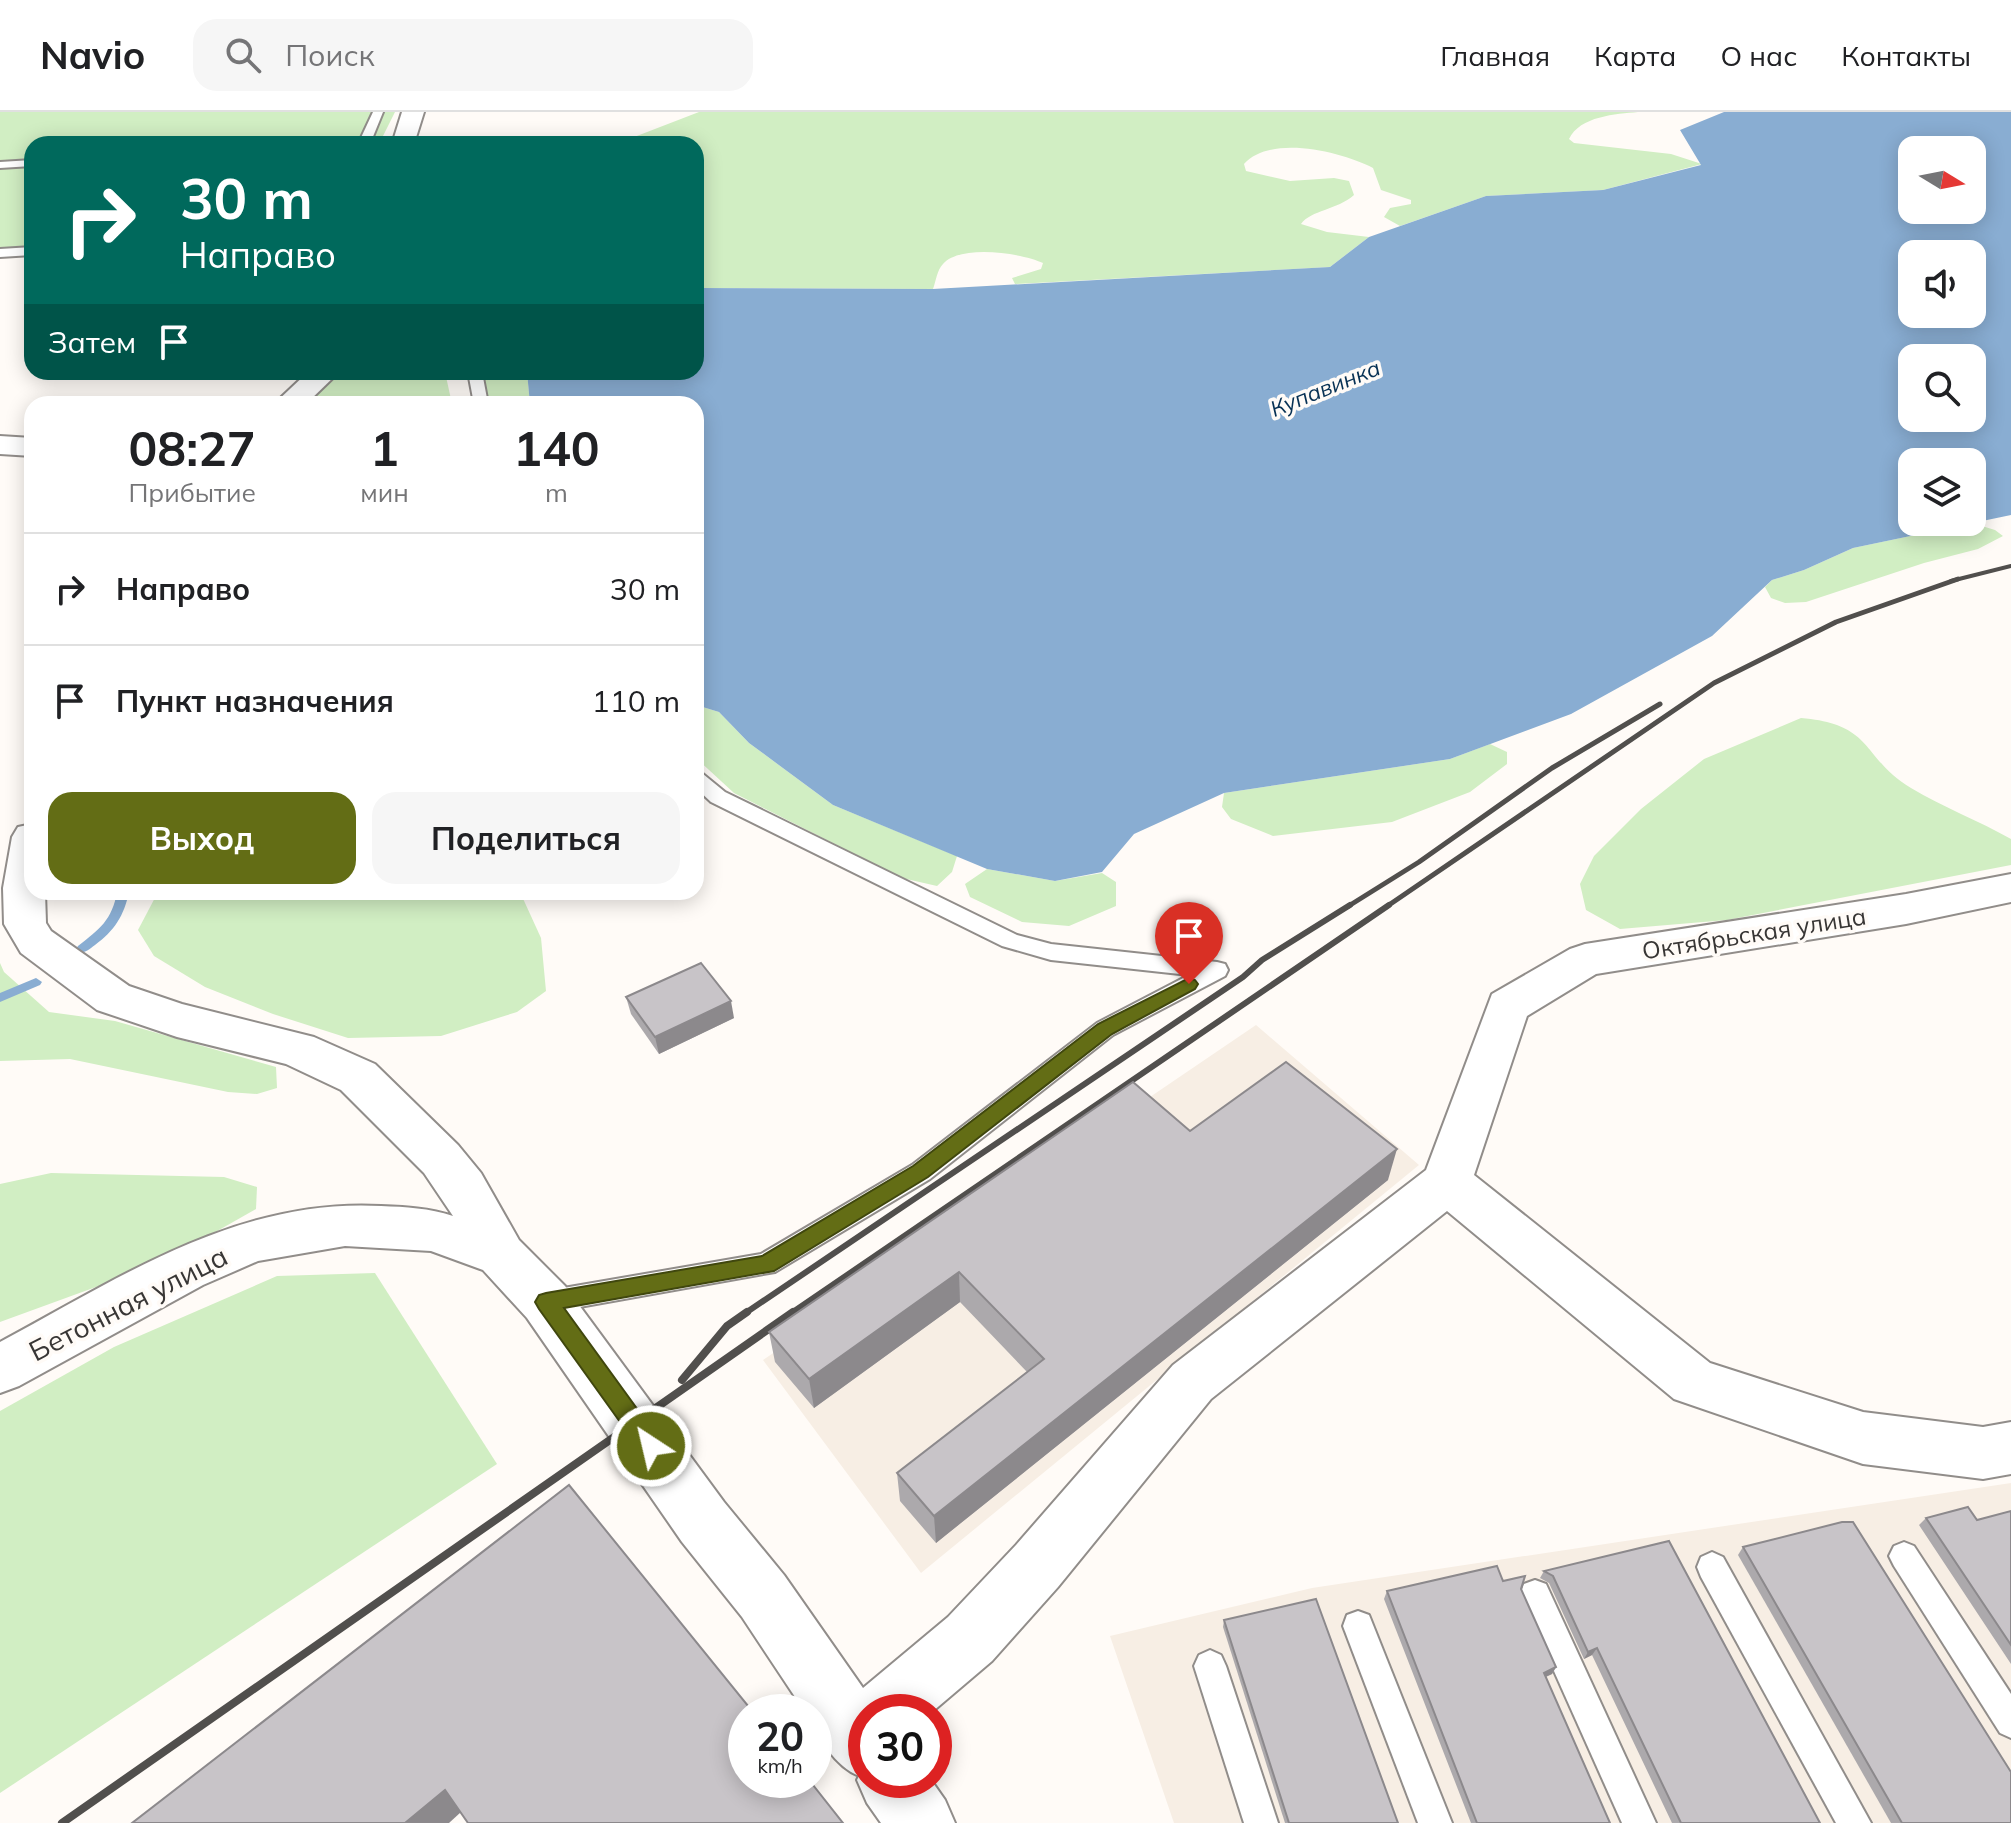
<!DOCTYPE html>
<html lang="ru">
<head>
<meta charset="utf-8">
<style>
  :root { --surface:#fff; --page:#f6f6f6; --text:#202124; --muted:#757577; --line:#e0e0e0; --accent:#636d15 }
  body { margin:0; font-family:Mulish,sans-serif; background:var(--page); color:var(--text); height:100vh; display:flex; flex-direction:column; font-size:30px; white-space:nowrap }
  * { box-sizing:border-box; margin:0 }
  p { font-size:26px; color:var(--muted) }
  .icon { flex:none; width:44px; height:44px; fill:none; stroke:currentColor; stroke-width:2; stroke-linecap:round; stroke-linejoin:round }
  .map { position:relative; flex:1; overflow:hidden }
  .panel { position:absolute; left:24px; top:284px; width:680px; height:504px; display:flex; flex-direction:column; background:var(--surface); border-radius:24px; box-shadow:0 4px 20px #0003 }
  .panel>* { flex:none }
  .banner { position:absolute; left:24px; top:24px; width:680px; height:244px; border-radius:24px; box-shadow:0 4px 20px #0003; background:#00695c; color:#fff; overflow:hidden }
  .needle { width:52px; rotate:100deg }
  .tools { position:absolute; left:1898px; top:24px; display:grid; gap:16px }
  .tools a { display:grid; place-items:center; width:88px; height:88px; border-radius:16px; background:var(--surface); box-shadow:0 4px 20px #0003; font-size:40px }
  .speed { position:absolute; left:728px; top:1582px; display:flex; gap:16px; font-size:40px; font-weight:700; text-align:center }
  .speed>* { display:grid; place-content:center; width:104px; height:104px; border-radius:50%; background:var(--surface); box-shadow:0 4px 20px #0003; line-height:1 }
  .speed small { font-size:20px; font-weight:400 }
  .speed .limit { border:12px solid #d22; background:#fff; color:#111 }
  .pin { position:absolute; display:grid; place-items:center; width:68px; height:68px; color:#fff; margin:-82px -34px; border-radius:50% 50% 50% 0; rotate:-45deg; box-shadow:0 0 8px #0007 }
  .pin .icon { rotate:45deg }
  .me { position:absolute; width:88px; margin:-44px; rotate:325deg; stroke-linejoin:round; filter:drop-shadow(0 0 6px #0008) }
  .turn { display:flex; align-items:center; gap:28px; height:168px; padding:0 24px; font-size:36px }
  .turn .icon { width:104px; height:104px; stroke-width:2.5 }
  .turn b { display:block; font-size:56px; line-height:68px }
  .then { display:flex; align-items:center; height:76px; padding:0 24px; background:#0003; gap:16px; font-size:30px }
  .eta { display:flex; justify-content:space-evenly; align-items:center; height:136px; text-align:center }
  .eta b { font-size:48px; font-weight:700; line-height:56px }
  .button { display:flex; gap:16px; margin-top:auto; padding:16px 24px }
  .button a { flex:1; height:92px; border-radius:24px; background:var(--accent); color:#fff; font-size:32px; font-weight:700; line-height:92px; text-align:center }
  .button a+a { background:var(--page); color:var(--text) }
  ul { padding:0; list-style:none }
  li { display:flex; align-items:center; gap:24px; height:112px; padding:0 24px; border-top:2px solid var(--line) }
  li div { flex:1 }
  li b { display:block; font-size:30px }
  li em { font-style:normal }
  header { display:flex; align-items:center; gap:48px; box-sizing:border-box; height:112px; padding:0 40px; background:var(--surface); border-bottom:2px solid var(--line) }
  header strong { font-size:38px }
  nav { display:flex; gap:44px; margin-inline-start:auto; font-size:28px }
  .search { width:560px; height:72px; background:var(--page); display:flex; align-items:center; gap:20px; box-sizing:border-box; padding:0 28px; border-radius:24px; color:var(--muted); font-size:30px }
  .map>svg:first-child { display:block }
  .built { fill:#f7eee4 }
  .green { fill:#d1eec3 }
  .water { fill:#89add2; fill-rule:evenodd }
  .lines { fill:none; stroke-linecap:round; stroke-linejoin:round }
  .stream { fill:#89add2; fill-rule:evenodd }
  .service-casing { stroke:#918d8a; stroke-width:4 }
  .minor-casing { stroke:#918d8a; stroke-width:4 }
  .service { fill:#fff; fill-rule:evenodd }
  .minor { fill:#fff; fill-rule:evenodd }
  .rail-far3 { stroke:#514f4d; stroke-width:4 }
  .rail-far2 { stroke:#514f4d; stroke-width:5 }
  .rail-far1 { stroke:#514f4d; stroke-width:6 }
  .rail { stroke:#514f4d; stroke-width:8 }
  .wall { fill:#aca9ac }
  .shaded-wall { fill:#8c898c }
  .building { fill:#c8c4c8; stroke:#8c898c; stroke-width:2 }
  .route { fill:#636d15; stroke:#40470e; stroke-width:2 }
  .labels { text-anchor:middle; dominant-baseline:central; stroke-width:7; stroke-linejoin:round; paint-order:stroke }
  .far-water-label { font-size:22px; font-style:italic; fill:#073154; stroke:#fffbf7 }
  .street-label { font-size:24px; fill:#383635; stroke:#fffbf7 }
  .near-street-label { font-size:28px; fill:#383635; stroke:#fffbf7 }
</style>
</head>
<body>
<header>
<strong>Navio</strong>
<div class="search"><svg class="icon" aria-label="search" viewBox="0 0 24 24"><circle cx="10" cy="10" r="6"/><path d="M15 15l6 6"/></svg>Поиск</div>
<nav><a>Главная</a><a>Карта</a><a>О нас</a><a>Контакты</a></nav>
</header>
<div class="map">
<svg width="2011" height="1711" viewBox="0 0 2011 1711">
  <rect width="100%" height="100%" fill="#fffbf7"/>
  <g class="built">
    <polygon points="1256,913 1419,1053 921,1461 763,1248"/>
    <polygon points="2011,1371 2011,1711 1174,1711 1110,1524 1312,1476"/>
  </g>
  <g class="green">
    <polygon points="0,0 395,0 379,32 32,32 32,144 0,146"/>
    <path d="M699,0h939c-22,2 -58,4 -69,27l5,4 97,11 31,10 -99,26 -117,6 -86,30 -16,-9 6,-9 21,-4v-4l-30,-10 -8,-22c-31,-16 -102,-34 -129,-4l2,7 44,10 44,-3 15,3 5,14c-17,15 -43,15 -53,29l26,8 42,5 -39,30 -315,17 -3,-6 29,-9 2,-6c-21,-10 -83,-19 -100,1 -6,6 -7,17 -10,25l-237,-1v-144h-80z"/>
    <polygon points="336,260 445,260 452,292 303,292"/>
    <polygon points="470,260 527,260 530,292 480,292"/>
    <polygon points="1972,411 1995,418 2003,424 1978,437 1924,451 1806,490 1785,491 1771,486 1765,475 1772,468 1804,458 1853,436"/>
    <polygon points="696,593 719,600 749,631 833,693 957,744 952,760 937,774 902,766 734,681 696,646"/>
    <path d="M1801,606c74,6 60,40 110,70 32,19 68,33 100,51v26l-284,55 -107,9 -34,-19 -6,-26 14,-28 47,-47 63,-50z"/>
    <polygon points="1490,632 1507,640 1507,652 1470,680 1392,710 1273,724 1231,707 1222,695 1224,681 1450,647"/>
    <polygon points="987,757 1055,769 1102,761 1116,770 1116,794 1069,814 1022,810 970,785 965,772"/>
    <polygon points="158,780 520,780 541,826 546,879 517,900 441,924 348,926 273,902 205,875 154,844 138,818"/>
    <polygon points="0,851 4,860 49,900 115,909 276,955 277,976 257,982 228,980 70,947 0,949"/>
    <polygon points="51,1061 224,1065 257,1075 256,1097 159,1152 0,1210 0,1072"/>
    <polygon points="375,1161 497,1352 0,1681 0,1299 114,1235 277,1164"/>
  </g>
  <path class="water" d="M1724,0h287v403l-158,33 -49,22 -32,10 -60,56 -141,78 -121,45 -226,34 -90,41 -32,38 -47,9 -68,-12 -154,-64 -84,-62 -30,-31 -23,-7v-301h-166l-3,-32h169v-84l237,1 397,-22 39,-30 117,-41 117,-6 98,-25 -21,-35zM1912,38h60v60h-60zM1912,142h60v60h-60zM1912,246h60v60h-60zM1912,350h60v60h-60z"/>
  <g class="lines">
    <g class="stream">
      <path d="M117,780h12c-5,24 -15,39 -34,53 -7,5 -9,8 -17,7l-2,-3 2,-3c22,-17 34,-26 39,-54z"/>
      <polygon points="36,866 42,870 40,873 0,890 0,881"/>
    </g>
    <defs>
      <g id="service">
        <polygon points="373,0 383,0 370,32 358,32"/>
        <polygon points="32,48 32,54 0,56 0,50"/>
        <polygon points="32,135 32,143 0,145 0,137"/>
        <polygon points="468,260 482,260 488,292 474,292"/>
        <polygon points="696,660 703,662 725,680 1017,823 1051,832 1217,850 1225,852 1228,858 1225,864 1113,923 930,1067 775,1160 546,1201 537,1198 533,1190 537,1182 546,1179 761,1142 912,1053 1097,911 1189,863 1051,848 1002,834 711,690 696,676"/>
        <polygon points="1904,1430 1914,1434 2011,1582 2011,1626 2000,1621 1894,1454 1889,1444 1894,1434"/>
        <polygon points="1712,1440 1723,1445 1871,1711 1836,1711 1701,1465 1697,1455 1701,1445"/>
        <polygon points="1535,1468 1546,1472 1656,1711 1622,1711 1520,1483 1524,1472"/>
        <polygon points="1358,1499 1369,1503 1452,1711 1418,1711 1343,1514 1347,1503"/>
        <polygon points="1210,1538 1221,1543 1226,1554 1278,1711 1244,1711 1194,1554 1199,1543"/>
      </g>
      <g id="minor">
        <polygon points="402,0 424,0 414,32 392,32"/>
        <polygon points="308,260 339,260 306,292 274,292"/>
        <polygon points="0,324 32,326 32,344 0,342"/>
        <path d="M32,712v68h13l1,31 5,8 78,55 53,18 132,33 61,27 83,81 23,28 38,67 46,46 159,216 60,73 79,113 85,-71 68,-72 157,-180 253,-195 66,-176 78,-45 15,-5 321,-50 105,-20v28l-105,22 -310,50 -69,42 -53,159 236,188 153,49 120,15 28,-5v52l-28,5 -120,-15 -189,-65 -227,-188 -236,188 -153,188 -66,74 -60,51h-66v68h65l14,20 10,23h-74l-14,-20 -10,-23 2,-4c-22,-9 -45,-39 -45,-64h-9l-63,-95 -60,-75 -155,-224 -44,-48 -52,-19 -86,-5 -87,15 -55,24 -184,101 -19,7v-51c121,-65 238,-144 381,-136 25,1 48,2 72,10l-29,-43 -83,-83 -55,-26 -109,-27 -80,-27 -76,-57 -17,-29 -1,-36 9,-51 6,-10z"/>
      </g>
    </defs>
    <use href="#service" class="service-casing"/>
    <use href="#minor" class="minor-casing"/>
    <use href="#service" class="service"/>
    <use href="#minor" class="minor"/>
    <polyline class="rail-far3" points="1951,469 2011,454"/>
    <g class="rail-far2">
      <polyline points="1347,795 1419,750 1552,656 1660,592"/>
      <polyline points="1386,795 1714,571 1836,510 1958,467"/>
    </g>
    <g class="rail-far1">
      <polyline points="744,1202 1243,865 1262,848 1350,793"/>
      <polyline points="790,1202 1389,793"/>
    </g>
    <g class="rail">
      <polyline points="682,1268 727,1214 747,1200"/>
      <polyline points="62,1711 793,1200"/>
    </g>
  </g>
  <g class="wall">
    <polygon points="626,885 734,906 659,942 631,902"/>
    <polygon points="1190,1019 1388,1068 936,1431 900,1389 897,1361 1027,1260 960,1190 814,1296 775,1250 769,1220"/>
    <polygon points="2011,1399 2011,1552 1919,1413 1926,1406 1977,1408"/>
    <polygon points="1669,1429 1820,1711 1672,1711 1592,1543 1584,1547 1549,1471 1540,1466 1544,1459"/>
    <polygon points="1743,1435 2011,1711 1891,1711 1738,1443"/>
    <polygon points="1503,1469 1521,1477 1556,1555 1552,1562 1546,1565 1610,1711 1471,1711 1384,1487 1387,1479"/>
    <polygon points="1224,1508 1398,1711 1285,1711 1223,1515"/>
  </g>
  <g class="shaded-wall">
    <polygon points="731,889 734,906 659,942 655,925"/>
    <polygon points="1397,1037 1388,1068 936,1431 934,1404"/>
    <polygon points="959,1160 960,1190 814,1296 809,1267"/>
    <polygon points="1597,1536 1592,1543 1584,1547 1588,1540"/>
    <polygon points="1556,1555 1552,1562 1540,1567 1544,1561"/>
    <polygon points="445,1678 461,1700 449,1711 405,1711"/>
  </g>
  <g class="building">
    <polygon points="701,851 731,889 655,925 626,885"/>
    <polygon points="1286,950 1397,1037 934,1404 897,1361 1044,1247 959,1160 809,1267 769,1220 1133,970 1190,1019"/>
    <polygon points="569,1373 753,1600 746,1600 746,1668 809,1668 843,1711 468,1711 445,1678 405,1711 132,1711"/>
    <polygon points="1968,1395 1977,1408 2011,1399 2011,1533 1926,1406"/>
    <polygon points="1842,1410 1853,1410 2011,1660 2011,1711 1902,1711 1743,1435"/>
    <polygon points="1669,1429 1820,1711 1681,1711 1597,1536 1588,1540 1553,1464 1544,1459"/>
    <polygon points="1497,1454 1503,1469 1525,1464 1521,1477 1556,1555 1544,1561 1610,1711 1477,1711 1387,1479"/>
    <polygon points="1316,1487 1398,1711 1289,1711 1224,1508"/>
  </g>
  <polygon class="route" points="1189,866 1195,868 1198,872 1195,877 1112,922 928,1065 774,1159 564,1196 659,1327 662,1334 659,1342 651,1345 643,1342 539,1197 535,1190 539,1183 546,1181 762,1144 913,1054 1098,912"/>
  <g class="labels">
    <g class="far-water-label">
      <text transform="translate(1325 276) rotate(-22)">Купавинка</text>
    </g>
    <g class="street-label">
      <text transform="translate(1754 821) rotate(-9)">Октябрьская улица</text>
    </g>
    <g class="near-street-label">
      <text transform="translate(128 1191) rotate(-27)">Бетонная улица</text>
    </g>
  </g>
</svg>
<div class="tools">
<a><svg class="needle" viewBox="-14 -14 28 28"><path d="M0-13l5 13h-10z" fill="#e53935"/><path d="M0 13l5-13h-10z" fill="#757577"/></svg></a>
<a><svg class="icon" aria-label="sound" viewBox="0 0 24 24"><path d="M4 9h4l5-4v14l-5-4H4zM17 9q2 3 0 6"/></svg></a>
<a><svg class="icon" aria-label="search" viewBox="0 0 24 24"><circle cx="10" cy="10" r="6"/><path d="M15 15l6 6"/></svg></a>
<a><svg class="icon" aria-label="layers" viewBox="0 0 24 24"><path d="M12 4l9 5-9 5-9-5zM3 14l9 5 9-5"/></svg></a>
</div>
<div class="speed"><div>20<small>km/h</small></div><div class="limit">30</div></div>
<div class="pin" style="left:1189px;top:872px;background:#d93025"><svg class="icon" aria-label="arrive" viewBox="0 0 24 24"><path d="M6 21V4h12l-3 4 3 4H6"/></svg></div>
<svg class="me" style="left:651px;top:1334px" viewBox="-20 -20 40 40"><circle r="17" fill="#636d15" stroke="#fff" stroke-width="3"/><path d="M0-11L8 9 0 5-8 9z" fill="#fff"/></svg>
<div class="banner">
<div class="turn"><svg class="icon" aria-label="right" viewBox="0 0 24 24"><path d="M7 20v-9h11M14 6l5 5-5 5"/></svg><div><b>30 m</b>Направо</div></div>
<div class="then">Затем<svg class="icon" aria-label="arrive" viewBox="0 0 24 24"><path d="M6 21V4h12l-3 4 3 4H6"/></svg></div>
</div>
<section class="panel">
<div class="eta">
<div><b>08:27</b><p>Прибытие</p></div>
<div><b>1</b><p>мин</p></div>
<div><b>140</b><p>m</p></div>
</div>
<ul>
<li><svg class="icon" aria-label="right" viewBox="0 0 24 24"><path d="M7 20v-9h11M14 6l5 5-5 5"/></svg><div><b>Направо</b></div><em>30 m</em></li>
<li><svg class="icon" aria-label="arrive" viewBox="0 0 24 24"><path d="M6 21V4h12l-3 4 3 4H6"/></svg><div><b>Пункт назначения</b></div><em>110 m</em></li>
</ul>
<div class="button"><a>Выход</a><a>Поделиться</a></div>
</section>
</div>
</body>
</html>
